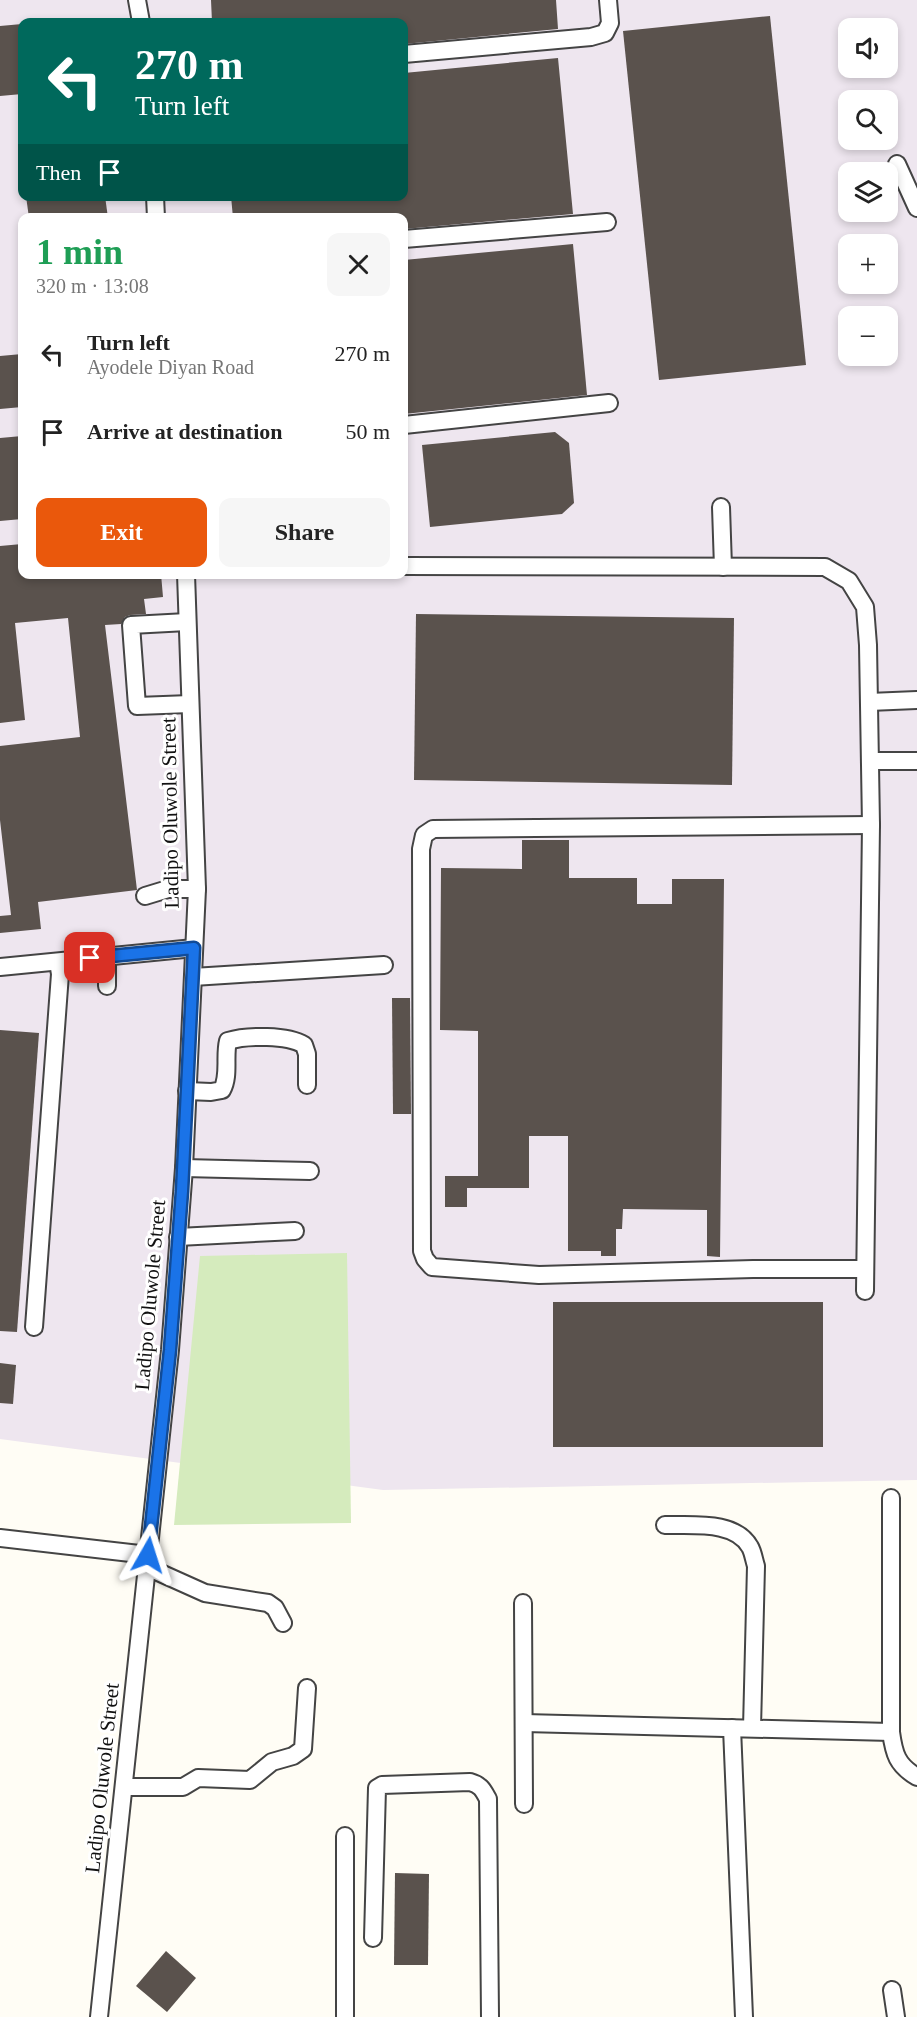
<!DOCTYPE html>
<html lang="en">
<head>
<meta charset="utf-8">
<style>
  :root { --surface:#fff; --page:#f6f6f6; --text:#222; --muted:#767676; --accent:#ea580c }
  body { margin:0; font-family:"Times New Roman",serif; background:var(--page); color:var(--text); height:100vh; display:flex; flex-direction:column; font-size:22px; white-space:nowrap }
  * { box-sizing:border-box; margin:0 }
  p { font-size:20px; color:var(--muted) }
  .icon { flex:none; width:33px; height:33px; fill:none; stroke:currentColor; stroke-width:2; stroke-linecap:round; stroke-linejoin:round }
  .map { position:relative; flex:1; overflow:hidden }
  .drawer { position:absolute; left:18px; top:213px; width:390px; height:366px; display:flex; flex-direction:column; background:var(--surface); border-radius:12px; box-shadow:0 3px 9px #0003 }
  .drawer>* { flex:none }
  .top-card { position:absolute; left:18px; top:18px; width:390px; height:183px; border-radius:12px; box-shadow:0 3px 9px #0003; background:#00695c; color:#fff; overflow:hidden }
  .buttons { position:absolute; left:838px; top:18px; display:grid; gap:12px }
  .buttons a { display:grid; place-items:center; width:60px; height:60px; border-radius:12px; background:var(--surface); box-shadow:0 3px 9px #0003; font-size:30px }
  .pin { position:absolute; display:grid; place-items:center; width:51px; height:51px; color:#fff; margin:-26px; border-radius:12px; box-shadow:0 3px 9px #0006 }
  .me { position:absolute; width:66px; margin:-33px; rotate:6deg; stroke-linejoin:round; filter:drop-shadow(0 0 4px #0008) }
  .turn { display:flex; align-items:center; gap:21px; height:126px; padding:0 18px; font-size:27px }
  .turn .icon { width:78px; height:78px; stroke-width:2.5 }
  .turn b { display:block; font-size:42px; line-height:51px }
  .then { display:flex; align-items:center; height:57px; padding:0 18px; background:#0003; gap:12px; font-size:22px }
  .round { display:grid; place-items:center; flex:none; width:63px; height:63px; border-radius:12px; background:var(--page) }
  .head { display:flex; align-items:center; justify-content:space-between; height:102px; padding:0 18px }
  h1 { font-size:36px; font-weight:700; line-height:45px; color:#1e9e55 }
  .primary-button { display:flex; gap:12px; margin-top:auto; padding:12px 18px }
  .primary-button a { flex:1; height:69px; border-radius:12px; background:var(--accent); color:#fff; font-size:24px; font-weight:700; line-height:69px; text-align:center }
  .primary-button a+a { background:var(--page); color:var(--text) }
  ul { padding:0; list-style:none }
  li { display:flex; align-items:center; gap:18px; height:78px; padding:0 18px }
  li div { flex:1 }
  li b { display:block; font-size:22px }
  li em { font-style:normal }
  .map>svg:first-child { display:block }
  .industrial { fill:#eee6ef; fill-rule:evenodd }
  .green { fill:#d5ebbd }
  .building { fill:#5a524d }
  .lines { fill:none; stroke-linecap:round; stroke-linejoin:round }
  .minor-casing { stroke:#444; stroke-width:20 }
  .minor { stroke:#fff; stroke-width:16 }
  .route-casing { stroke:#114b97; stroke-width:15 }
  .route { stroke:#1a73e8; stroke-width:10 }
  .labels { text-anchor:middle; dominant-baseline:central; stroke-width:6; stroke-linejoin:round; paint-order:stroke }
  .street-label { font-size:21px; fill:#111; stroke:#fff }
</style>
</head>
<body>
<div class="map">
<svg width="917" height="2017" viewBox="0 0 917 2017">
  <rect width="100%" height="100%" fill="#fffdf5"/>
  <path class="industrial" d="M0,0h917v1480l-534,10 -383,-51zM22,22h382v174h-382zM849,28h39v40h-39zM849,100h39v40h-39zM849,172h39v40h-39zM22,218h382v356h-382zM849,244h39v40h-39zM849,316h39v40h-39z"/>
  <polygon class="green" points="347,1253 351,1523 174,1525 200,1256"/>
  <g class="building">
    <polygon points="211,0 556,0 558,29 404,44 404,22 212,22"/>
    <polygon points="770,16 806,365 659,380 623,31"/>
    <polygon points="22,24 22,94 0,96 0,26"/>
    <polygon points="558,58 573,214 404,229 404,218 233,218 231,196 404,196 404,73"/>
    <polygon points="26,196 105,196 108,218 29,218"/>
    <polygon points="573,244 587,395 404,414 404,260"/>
    <polygon points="22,354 22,407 0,409 0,356"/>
    <polygon points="555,432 569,443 574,503 562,514 430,527 422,445"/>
    <polygon points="22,436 22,519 0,521 0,438"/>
    <polygon points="22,544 22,574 161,574 163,597 144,599 146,614 130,615 125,617 121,624 105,625 137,890 38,902 41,929 0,933 0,916 11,915 0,820 0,746 80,737 68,618 15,623 25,720 0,723 0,546"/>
    <polygon points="416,614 734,618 732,785 414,780"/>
    <polygon points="522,840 569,840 569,878 637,878 637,904 672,904 672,879 724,879 720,1257 707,1256 707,1210 623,1209 622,1229 616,1229 616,1256 601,1256 601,1251 568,1251 568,1136 529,1136 529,1188 467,1188 467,1207 445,1207 445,1176 478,1176 478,1031 440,1030 441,868 522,869"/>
    <polygon points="392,998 410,998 411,1114 393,1114"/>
    <polygon points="0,1030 39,1033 17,1332 0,1331"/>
    <rect x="553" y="1302" width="270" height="145"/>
    <polygon points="0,1363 16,1365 13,1404 0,1403"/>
    <polygon points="395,1873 429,1874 428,1965 394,1965"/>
    <polygon points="166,1951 196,1978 167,2012 136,1986"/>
  </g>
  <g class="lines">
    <defs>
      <g id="minor">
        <polyline points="137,0 141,22"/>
        <polyline points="404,54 591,37 605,33 610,23 608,0"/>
        <polyline points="897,164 917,208"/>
        <polyline points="155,196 156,218"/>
        <polyline points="404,239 607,222"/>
        <polyline points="404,425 609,403"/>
        <polyline points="721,507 723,567"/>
        <polyline points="404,566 825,567 849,581 865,607 868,645 871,825 865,1291"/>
        <polyline points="187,622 131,625 137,706 190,704"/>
        <polyline points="869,702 917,700"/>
        <polyline points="870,761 917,761"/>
        <polyline points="145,896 168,889 197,889"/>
        <polyline points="107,957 107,986"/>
        <polyline points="0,967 194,948"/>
        <polyline points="193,977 384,965"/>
        <path d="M187,1091l24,1 11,-2c8,-15 2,-33 6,-49 19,-6 60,-6 76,4l3,9v31"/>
        <polyline points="184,1168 310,1171"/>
        <polyline points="178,1237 295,1231"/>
        <polyline points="865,1269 753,1269 539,1275 432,1267 425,1259 422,1251 421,849 424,835 433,829 871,825"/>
        <polyline points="34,1327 60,974 58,962"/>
        <path d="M891,1498v234c3,22 6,33 26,45"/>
        <path d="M665,1525c27,1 70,-5 85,22 3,5 4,13 6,19l-4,162"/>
        <polyline points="0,1538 148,1555"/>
        <polyline points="147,1567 205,1593 268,1603 275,1608 283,1623"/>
        <polyline points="523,1603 524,1804"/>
        <polyline points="524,1723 891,1732"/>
        <polyline points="732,1728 744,2017"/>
        <polyline points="124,1787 183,1787 198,1778 250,1780 272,1762 293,1756 303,1749 307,1688"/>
        <polyline points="345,1836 345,2017"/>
        <path d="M373,1938l4,-150 5,-3 88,-3c11,3 13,8 18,17l2,218"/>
        <polyline points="892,1990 896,2017"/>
        <polyline points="99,2017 170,1350 184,1168 197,889 186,574"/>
      </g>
    </defs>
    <use href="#minor" class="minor-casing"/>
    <use href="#minor" class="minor"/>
  </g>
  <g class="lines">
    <defs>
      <polyline id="route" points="90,958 194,948 182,1191 170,1350 148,1555"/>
    </defs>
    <use href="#route" class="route-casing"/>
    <use href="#route" class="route"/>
  </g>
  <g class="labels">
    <g class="street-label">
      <text transform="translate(170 813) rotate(-91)">Ladipo Oluwole Street</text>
      <text transform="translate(150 1295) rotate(-85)">Ladipo Oluwole Street</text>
      <text transform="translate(102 1778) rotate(-84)">Ladipo Oluwole Street</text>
    </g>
  </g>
</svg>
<div class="buttons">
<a><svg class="icon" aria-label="sound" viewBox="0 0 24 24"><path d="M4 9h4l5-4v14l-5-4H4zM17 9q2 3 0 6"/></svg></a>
<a><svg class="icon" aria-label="search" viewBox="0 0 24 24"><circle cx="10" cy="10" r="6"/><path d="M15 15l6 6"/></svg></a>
<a><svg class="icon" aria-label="layers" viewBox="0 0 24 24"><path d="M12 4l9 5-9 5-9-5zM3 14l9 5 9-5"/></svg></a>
<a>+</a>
<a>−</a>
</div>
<div class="pin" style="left:90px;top:958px;background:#d93025"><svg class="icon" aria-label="arrive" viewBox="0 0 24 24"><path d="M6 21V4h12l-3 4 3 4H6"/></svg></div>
<svg class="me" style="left:148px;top:1555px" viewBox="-20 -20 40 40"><path d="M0-17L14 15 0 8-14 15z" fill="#1a73e8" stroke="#fff" stroke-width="4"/></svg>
<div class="top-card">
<div class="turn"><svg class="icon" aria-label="left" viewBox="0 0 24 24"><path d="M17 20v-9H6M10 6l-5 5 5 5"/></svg><div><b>270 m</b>Turn left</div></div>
<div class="then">Then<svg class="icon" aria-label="arrive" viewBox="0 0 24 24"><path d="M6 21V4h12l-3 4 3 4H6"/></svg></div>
</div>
<section class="drawer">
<div class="head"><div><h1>1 min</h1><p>320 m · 13:08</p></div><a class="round"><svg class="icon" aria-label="close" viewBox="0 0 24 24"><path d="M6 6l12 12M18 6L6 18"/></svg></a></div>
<ul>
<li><svg class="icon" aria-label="left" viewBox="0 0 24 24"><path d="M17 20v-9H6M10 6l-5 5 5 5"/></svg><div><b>Turn left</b><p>Ayodele Diyan Road</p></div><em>270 m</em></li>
<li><svg class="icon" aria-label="arrive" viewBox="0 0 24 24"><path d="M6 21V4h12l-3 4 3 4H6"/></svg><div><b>Arrive at destination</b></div><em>50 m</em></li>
</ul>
<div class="primary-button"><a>Exit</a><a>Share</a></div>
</section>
</div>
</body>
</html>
